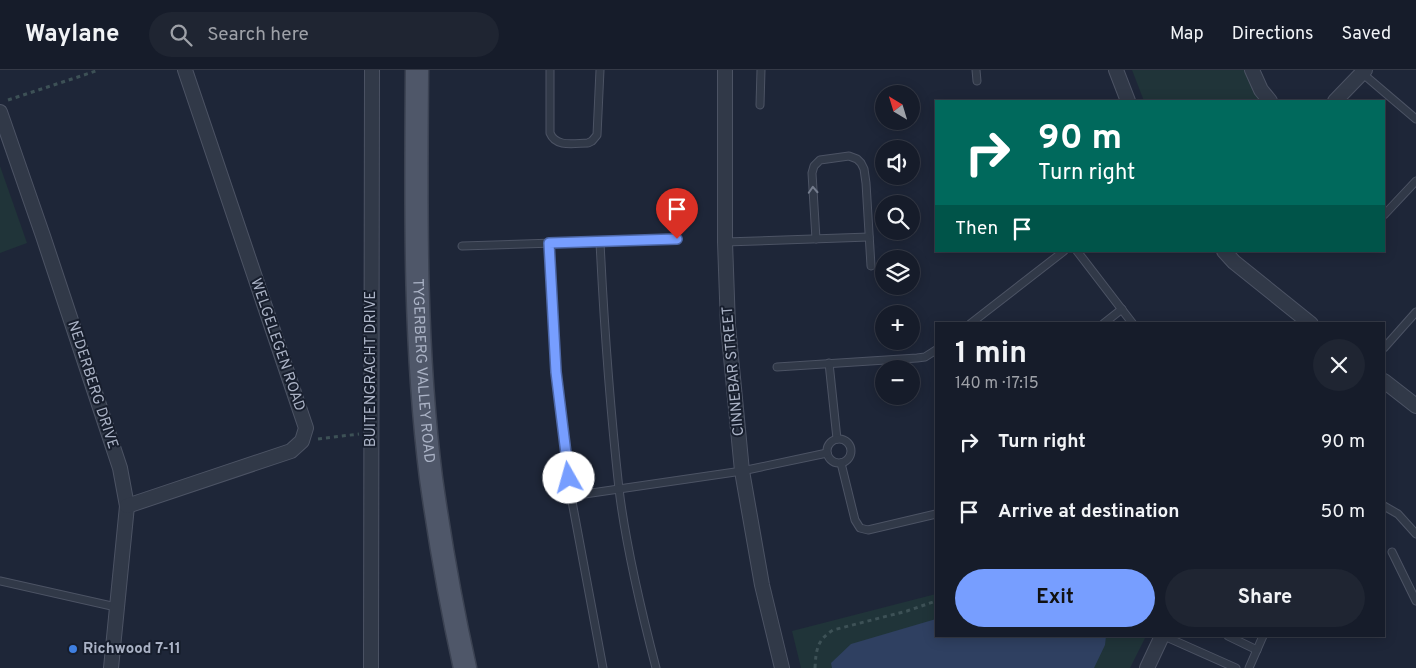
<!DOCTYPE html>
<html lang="en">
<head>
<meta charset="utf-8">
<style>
  :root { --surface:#161c2a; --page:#1f2532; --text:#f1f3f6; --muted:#9ea1a8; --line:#353a47; --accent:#779eff }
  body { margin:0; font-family:Overpass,sans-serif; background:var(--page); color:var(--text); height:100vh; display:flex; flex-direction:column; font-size:19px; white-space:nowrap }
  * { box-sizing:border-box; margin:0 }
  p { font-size:16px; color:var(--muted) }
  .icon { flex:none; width:28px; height:28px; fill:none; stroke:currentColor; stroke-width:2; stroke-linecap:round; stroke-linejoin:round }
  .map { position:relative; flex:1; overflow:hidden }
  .details { position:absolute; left:935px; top:252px; width:450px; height:315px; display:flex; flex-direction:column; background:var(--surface); border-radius:0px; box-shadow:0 2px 12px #0003,0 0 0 1px var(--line) }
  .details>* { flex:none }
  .top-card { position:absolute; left:935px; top:30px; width:450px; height:152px; border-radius:0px; box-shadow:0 2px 12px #0003,0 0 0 1px var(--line); background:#00695c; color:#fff; overflow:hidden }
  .needle { width:32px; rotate:322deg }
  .controls { position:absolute; left:875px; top:15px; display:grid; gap:10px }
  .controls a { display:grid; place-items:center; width:45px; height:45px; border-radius:50%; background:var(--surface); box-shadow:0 2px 12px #0003,0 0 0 1px var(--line); font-size:25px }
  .pin { position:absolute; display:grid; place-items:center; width:42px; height:42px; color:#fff; margin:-51px -21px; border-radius:50% 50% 50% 0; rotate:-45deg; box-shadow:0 0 5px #0007 }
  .pin .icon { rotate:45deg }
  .me { position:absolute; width:55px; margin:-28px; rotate:353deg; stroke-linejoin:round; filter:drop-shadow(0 0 4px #0008) }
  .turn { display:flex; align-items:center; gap:18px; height:105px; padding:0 20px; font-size:22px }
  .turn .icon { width:65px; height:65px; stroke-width:2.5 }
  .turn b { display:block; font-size:35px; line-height:42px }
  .then { display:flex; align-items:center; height:48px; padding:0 20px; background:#0003; gap:10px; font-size:19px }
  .round { display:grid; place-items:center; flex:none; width:52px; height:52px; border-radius:26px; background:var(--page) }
  .summary { display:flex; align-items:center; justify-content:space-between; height:85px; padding:0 20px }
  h1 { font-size:30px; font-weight:700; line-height:38px }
  .primary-button { display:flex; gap:10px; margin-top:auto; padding:10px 20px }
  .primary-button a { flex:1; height:58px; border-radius:30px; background:var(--accent); color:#111; font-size:20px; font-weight:700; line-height:58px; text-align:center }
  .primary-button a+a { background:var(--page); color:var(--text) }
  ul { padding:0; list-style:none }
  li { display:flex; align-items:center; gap:15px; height:70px; padding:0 20px }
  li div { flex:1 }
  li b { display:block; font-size:19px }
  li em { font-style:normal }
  header { display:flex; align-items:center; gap:30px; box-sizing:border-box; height:70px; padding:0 25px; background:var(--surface); border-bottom:1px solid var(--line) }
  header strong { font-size:24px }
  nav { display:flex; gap:28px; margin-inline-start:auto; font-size:18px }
  .search { width:350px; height:45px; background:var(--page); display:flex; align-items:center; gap:12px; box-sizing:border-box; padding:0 18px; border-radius:28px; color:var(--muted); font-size:19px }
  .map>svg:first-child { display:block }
  .green { fill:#203439 }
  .water { fill:#2f4061 }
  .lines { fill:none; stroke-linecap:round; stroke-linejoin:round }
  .lane-casing { stroke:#4c5364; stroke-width:9 }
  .street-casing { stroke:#4c5364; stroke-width:16 }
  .primary-casing { stroke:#3b4252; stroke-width:25 }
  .path { stroke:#3d5156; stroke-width:3; stroke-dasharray:4 4; stroke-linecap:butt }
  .lane { stroke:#313948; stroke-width:7 }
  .street { stroke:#313948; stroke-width:14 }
  .primary { stroke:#4f5769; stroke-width:22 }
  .oneway { stroke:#747c8d }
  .route-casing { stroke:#4d67a6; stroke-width:12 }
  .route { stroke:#779eff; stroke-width:9 }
  .shop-dot { fill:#3f7fe0; stroke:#171e2d; stroke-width:2 }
  .labels { text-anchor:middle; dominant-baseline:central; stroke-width:4; stroke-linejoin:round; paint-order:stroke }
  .street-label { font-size:15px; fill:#abb3c6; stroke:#171e2d }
  .poi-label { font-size:15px; font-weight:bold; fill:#abb3c6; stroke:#171e2d; text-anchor:start }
</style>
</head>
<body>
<header>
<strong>Waylane</strong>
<div class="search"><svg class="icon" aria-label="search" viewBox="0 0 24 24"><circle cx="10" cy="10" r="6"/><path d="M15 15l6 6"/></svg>Search here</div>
<nav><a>Map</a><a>Directions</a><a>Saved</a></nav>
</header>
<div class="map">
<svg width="1416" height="598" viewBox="0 0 1416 598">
  <rect width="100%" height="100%" fill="#1e2638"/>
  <g class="green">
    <polygon points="1132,0 1244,0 1249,11 1261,31 1144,31"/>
    <polygon points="0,96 27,173 0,183"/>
    <polygon points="936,524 936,566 1146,566 1130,598 801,598 792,561"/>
  </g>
  <polygon class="water" points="936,549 936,566 1106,566 1105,575 1094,598 832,598 831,593 851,574"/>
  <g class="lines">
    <defs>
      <g id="lane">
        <path d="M550,0v63c6,15 25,10 38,10l4,-2 5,-6 3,-65"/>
        <polyline points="976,0 977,11"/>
        <polyline points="1362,3 1416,49"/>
        <polyline points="760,35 761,0"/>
        <polyline points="1384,145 1416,111"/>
        <polyline points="816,169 812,103 814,96 820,90 849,86 857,89 861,93 864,99 866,113 871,196"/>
        <path d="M600,172c4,82 10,165 19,247 7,59 22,121 37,179"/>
        <polyline points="725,172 869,167"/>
        <polyline points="549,173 556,302 571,426 603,598"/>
        <polyline points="462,176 677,169"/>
        <polyline points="1077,181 1133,254"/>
        <polyline points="970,254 1064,181"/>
        <polyline points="1103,254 1122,239"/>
        <polyline points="1384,278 1416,242"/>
        <polyline points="829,293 837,369"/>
        <polyline points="777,297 917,288 925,287 936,280"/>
        <circle cx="839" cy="381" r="12"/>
        <polyline points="841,393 855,450 860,458 868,460 936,444"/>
        <polyline points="571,426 742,401 827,383"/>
        <polyline points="1384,436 1398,444 1416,464"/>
        <polyline points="1392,482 1416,531"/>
        <polyline points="0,511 116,537"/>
        <polyline points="1164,566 1236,598"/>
        <polyline points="1228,566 1257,580"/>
        <polyline points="1249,598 1263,566"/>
      </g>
      <g id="street">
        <polyline points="725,0 725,172 728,256 742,401 762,515 782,598"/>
        <polyline points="1116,0 1128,31"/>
        <polyline points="1252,0 1261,20 1270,31"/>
        <polyline points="1335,31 1365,0"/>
        <polyline points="0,42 43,166 120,398 127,436 111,598"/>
        <polyline points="1224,181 1234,192 1311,254"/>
        <polyline points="1384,311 1416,336"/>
        <polyline points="127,436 291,381 302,371 306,358 185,0"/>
        <polyline points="371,598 372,0"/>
        <polyline points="1147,598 1162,566"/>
      </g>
      <g id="primary">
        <path id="s1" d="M417,0c-1,136 -3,273 14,408 9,64 20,127 34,190"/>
      </g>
    </defs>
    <use href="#lane" class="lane-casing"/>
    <use href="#street" class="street-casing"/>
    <use href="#primary" class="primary-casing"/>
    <g class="path">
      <polyline points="8,30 99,0"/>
      <polyline points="318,369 359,364"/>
      <path d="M815,598c1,-18 2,-28 18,-38l74,-19 29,-10"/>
    </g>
    <use href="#lane" class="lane"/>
    <use href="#street" class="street"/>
    <use href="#primary" class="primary"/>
  </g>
  <defs><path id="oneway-chevron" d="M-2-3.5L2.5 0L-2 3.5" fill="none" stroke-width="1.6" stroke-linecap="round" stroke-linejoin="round" transform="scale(1.25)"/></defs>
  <use class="oneway" href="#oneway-chevron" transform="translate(813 120) rotate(-93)"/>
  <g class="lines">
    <defs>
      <polyline id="route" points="569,408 556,302 549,173 677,169"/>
    </defs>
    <use href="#route" class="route-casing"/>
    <use href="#route" class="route"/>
  </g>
  <circle class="shop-dot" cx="73" cy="579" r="5"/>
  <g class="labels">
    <g class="street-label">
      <text transform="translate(277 275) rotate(71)">WELGELEGEN ROAD</text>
      <text transform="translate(371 299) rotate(-90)">BUITENGRACHT DRIVE</text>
      <text stroke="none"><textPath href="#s1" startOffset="301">TYGERBERG VALLEY ROAD</textPath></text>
      <text transform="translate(734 301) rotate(-95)">CINNEBAR STREET</text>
      <text transform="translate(92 315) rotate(72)">NEDERBERG DRIVE</text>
    </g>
    <g class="poi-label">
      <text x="83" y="579">Richwood 7-11</text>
    </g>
  </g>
</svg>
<div class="controls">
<a><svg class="needle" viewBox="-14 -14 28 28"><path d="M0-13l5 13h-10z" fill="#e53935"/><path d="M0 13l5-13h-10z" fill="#9ea1a8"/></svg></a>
<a><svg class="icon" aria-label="sound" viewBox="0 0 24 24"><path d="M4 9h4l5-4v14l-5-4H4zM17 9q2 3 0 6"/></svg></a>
<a><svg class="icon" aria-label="search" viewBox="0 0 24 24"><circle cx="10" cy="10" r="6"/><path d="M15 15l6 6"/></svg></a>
<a><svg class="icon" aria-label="layers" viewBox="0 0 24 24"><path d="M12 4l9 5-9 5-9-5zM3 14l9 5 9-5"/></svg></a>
<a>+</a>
<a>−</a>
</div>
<div class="pin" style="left:677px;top:169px;background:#d93025"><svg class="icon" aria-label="arrive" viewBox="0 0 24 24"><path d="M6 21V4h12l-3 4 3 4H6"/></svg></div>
<svg class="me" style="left:569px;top:408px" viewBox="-20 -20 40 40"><circle r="19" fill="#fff"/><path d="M0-13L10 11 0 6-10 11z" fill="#779eff"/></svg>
<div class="top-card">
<div class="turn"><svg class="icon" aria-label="right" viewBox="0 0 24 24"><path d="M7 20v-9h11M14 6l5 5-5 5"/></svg><div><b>90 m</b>Turn right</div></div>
<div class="then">Then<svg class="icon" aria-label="arrive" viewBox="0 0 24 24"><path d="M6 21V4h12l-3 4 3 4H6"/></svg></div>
</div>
<section class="details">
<div class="summary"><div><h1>1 min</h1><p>140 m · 17:15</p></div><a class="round"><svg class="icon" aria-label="close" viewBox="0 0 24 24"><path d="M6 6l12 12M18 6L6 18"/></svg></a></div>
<ul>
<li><svg class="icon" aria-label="right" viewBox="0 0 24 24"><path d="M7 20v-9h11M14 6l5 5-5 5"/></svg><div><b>Turn right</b></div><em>90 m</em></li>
<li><svg class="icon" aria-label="arrive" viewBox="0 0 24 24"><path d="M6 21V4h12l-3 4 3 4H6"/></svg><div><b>Arrive at destination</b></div><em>50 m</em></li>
</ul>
<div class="primary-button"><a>Exit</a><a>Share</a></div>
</section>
</div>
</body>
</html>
